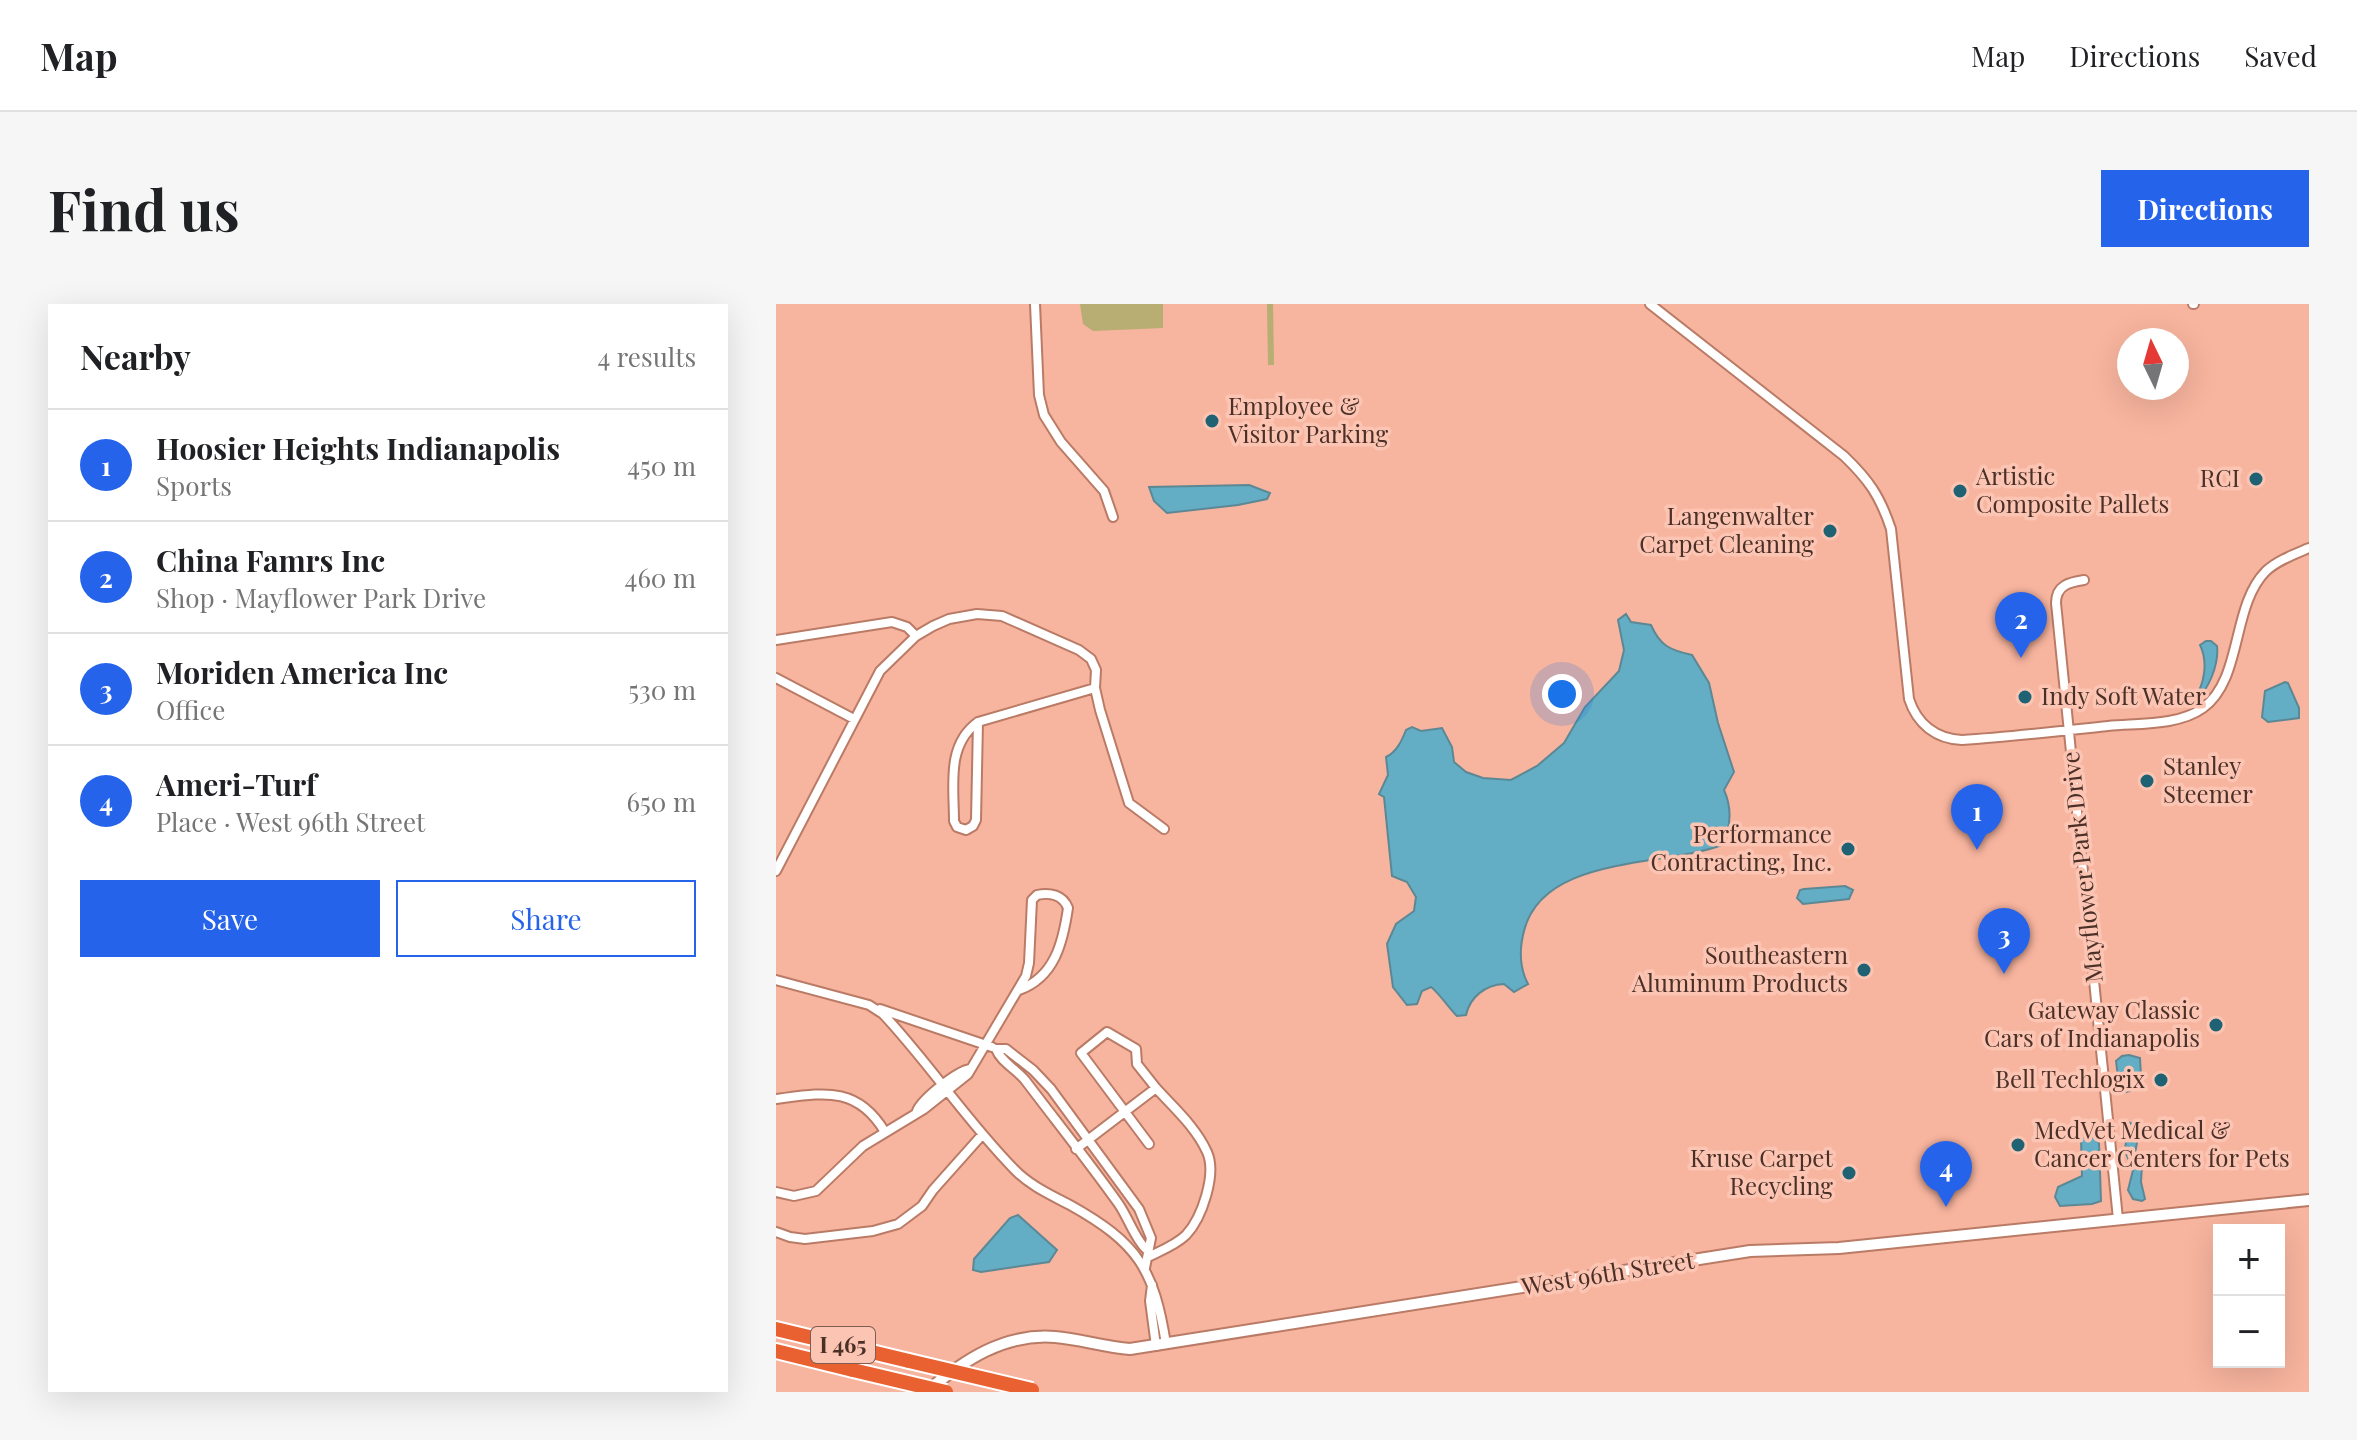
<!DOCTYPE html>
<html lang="en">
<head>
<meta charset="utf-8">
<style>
  body { margin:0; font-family:"Playfair Display",serif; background:#f6f6f6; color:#202124 }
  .controls { position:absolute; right:24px; bottom:24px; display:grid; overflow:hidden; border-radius:0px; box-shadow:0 8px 32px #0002 }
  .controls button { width:72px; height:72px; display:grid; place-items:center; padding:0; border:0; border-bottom:2px solid #e0e0e0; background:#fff; color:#202124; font:40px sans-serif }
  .compass { position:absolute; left:1341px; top:24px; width:72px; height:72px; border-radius:50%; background:#fff; box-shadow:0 8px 32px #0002; rotate:355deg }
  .you { position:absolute; left:786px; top:390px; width:28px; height:28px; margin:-20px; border:6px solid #fff; border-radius:50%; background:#1a73e8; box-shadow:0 0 0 12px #1a73e833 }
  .badge { display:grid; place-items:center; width:52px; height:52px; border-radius:50%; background:#2563eb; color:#fff; font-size:26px; font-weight:700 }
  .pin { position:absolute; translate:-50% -66px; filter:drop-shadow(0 2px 4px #0008) }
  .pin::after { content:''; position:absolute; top:42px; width:28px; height:24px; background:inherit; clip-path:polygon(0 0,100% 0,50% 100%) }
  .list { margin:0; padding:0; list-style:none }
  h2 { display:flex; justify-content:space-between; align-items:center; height:104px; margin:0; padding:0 32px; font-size:34px }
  h2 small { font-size:26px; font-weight:400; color:#757577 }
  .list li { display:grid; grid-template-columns:52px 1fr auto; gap:24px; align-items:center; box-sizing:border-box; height:112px; padding:0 32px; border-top:2px solid #e0e0e0 }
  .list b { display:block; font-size:30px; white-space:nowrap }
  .list p { margin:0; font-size:26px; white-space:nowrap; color:#757577 }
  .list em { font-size:26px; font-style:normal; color:#757577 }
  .actions { display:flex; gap:16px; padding:24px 32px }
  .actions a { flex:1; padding:18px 0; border:2px solid #2563eb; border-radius:0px; text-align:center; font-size:28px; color:#2563eb }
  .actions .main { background:#2563eb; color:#fff }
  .map { position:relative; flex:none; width:1533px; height:1088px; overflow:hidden; border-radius:0px }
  header { display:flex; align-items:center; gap:48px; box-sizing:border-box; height:112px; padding:0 40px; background:#fff; border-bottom:2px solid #e0e0e0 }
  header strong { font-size:38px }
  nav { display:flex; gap:44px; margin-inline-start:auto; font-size:28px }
  .intro { display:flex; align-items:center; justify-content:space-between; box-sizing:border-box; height:192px; padding:0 48px }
  h1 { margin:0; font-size:56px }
  .button { padding:20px 36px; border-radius:0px; background:#2563eb; color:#fff; font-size:28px; font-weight:700 }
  main { display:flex; gap:48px; padding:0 48px }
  aside { flex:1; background:#fff; border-radius:0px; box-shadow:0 8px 32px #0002 }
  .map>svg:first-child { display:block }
  .green { fill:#b8ad72 }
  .water { fill:#63aec4; stroke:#5c8895; stroke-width:2 }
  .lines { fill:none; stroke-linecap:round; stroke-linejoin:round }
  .minor-casing { stroke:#ba7b66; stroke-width:12 }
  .tertiary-casing { stroke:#ba7b66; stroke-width:14 }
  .motorway-casing { stroke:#fff; stroke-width:18 }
  .minor { stroke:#fff; stroke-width:8 }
  .tertiary { stroke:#fff; stroke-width:10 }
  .motorway { stroke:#e96130; stroke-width:14 }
  .motorway-bridge-casing { stroke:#fff; stroke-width:18; stroke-linecap:butt }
  .motorway-bridge { stroke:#e96130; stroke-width:14 }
  .poi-dot { fill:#1e6274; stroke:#fcc5b3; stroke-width:3 }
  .labels { text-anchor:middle; stroke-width:7; stroke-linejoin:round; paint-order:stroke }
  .shield { fill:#fcc5b3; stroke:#805d52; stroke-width:2 }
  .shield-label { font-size:22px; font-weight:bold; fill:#4b3028 }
  .poi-label { font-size:24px; fill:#4b3028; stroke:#fcc5b3; text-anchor:end }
  .street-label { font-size:24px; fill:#4b3028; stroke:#fcc5b3 }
</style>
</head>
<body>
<header>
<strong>Map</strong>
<nav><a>Map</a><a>Directions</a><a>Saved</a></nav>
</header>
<div class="intro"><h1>Find us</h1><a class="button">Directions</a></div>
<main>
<aside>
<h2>Nearby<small>4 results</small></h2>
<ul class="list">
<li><span class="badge">1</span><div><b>Hoosier Heights Indianapolis</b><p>Sports</p></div><em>450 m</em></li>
<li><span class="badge">2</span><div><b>China Famrs Inc</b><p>Shop · Mayflower Park Drive</p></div><em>460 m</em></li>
<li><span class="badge">3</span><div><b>Moriden America Inc</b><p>Office</p></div><em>530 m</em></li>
<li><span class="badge">4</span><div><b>Ameri-Turf</b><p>Place · West 96th Street</p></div><em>650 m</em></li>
</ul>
<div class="actions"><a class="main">Save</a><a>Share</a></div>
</aside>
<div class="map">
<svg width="1533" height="1088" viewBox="0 0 1533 1088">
  <rect width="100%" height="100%" fill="#f7b49e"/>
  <path class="green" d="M304,0h83v24l-70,3 -10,-7z
    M491,0h6l1,61h-6z"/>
  <path class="water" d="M473,181l21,8 -3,6 -29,6 -71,8 -13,-12 -5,-14z
    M850,310l5,8 20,3c9,21 19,25 41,30l17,28 9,40 16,49 -10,18c8,18 7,37 -2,55 -58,22 -179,10 -198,86 -5,19 -5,36 4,53l-14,8 -10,-8c-19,1 -34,13 -38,31l-9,1c-7,-7 -20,-25 -26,-29l-9,4 -5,13 -10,1 -14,-18 -6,-43 9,-20 18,-13 2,-14 -9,-15 -15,-6 -8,-79 -5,-3 9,-19 -2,-18c11,-5 16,-17 20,-27l6,-3 9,4 21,-3 10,19 2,15 12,10 17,6 28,2 26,-14 27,-23 21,-36 34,-36 5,-21 -6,-30z
    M1430,337h5l6,5c2,17 -8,45 -22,54l-1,-2c11,-13 14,-37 6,-53z
    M1509,378l3,1 11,25v10l-31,4 -6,-5 3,-26z
    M1069,582l8,4 -4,9 -46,5 -6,-6 3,-8 4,-1z
    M1353,751l11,3 1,18 -5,13 -10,3 -7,-7 -3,-24 6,-5z
    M1352,818l12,5 -5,26 7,12 -1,17 4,17 -3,2 -9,-2 -5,-9 5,-20 -8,-19z
    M1310,832l7,1 6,6 2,58 -9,3 -32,2 -5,-9 3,-10 24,-11 -1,-37z
    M242,911l39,35 -8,12 -68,10 -8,-2 1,-11 36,-41z"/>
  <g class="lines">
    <defs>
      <path id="minor" d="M259,0l4,91 5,20 17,27 43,49 9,26
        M874,0l194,152c25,24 36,40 47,73l18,170c8,25 27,40 53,41 48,-3 97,-9 146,-14 30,-3 70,0 95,-18 40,-29 28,-102 63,-137 12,-11 29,-17 43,-23
        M1417,0h1
        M1308,276c-14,2 -28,5 -28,23l62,616
        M0,336l116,-18 15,5 9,9
        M0,374l78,41
        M202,418l-2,98 -3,6 -7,4 -9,-3 -3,-6c0,-35 -8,-76 24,-99l117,-34
        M0,567l104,-200 36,-35 17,-10 16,-7 28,-5 25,2 77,34 12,9 5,11 -1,18 5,22 29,93 35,26
        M0,676l93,25 14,9c46,49 83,106 131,155 15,16 37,26 56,36 68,38 84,64 96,139
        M104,705l112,38
        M0,795c47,-6 81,-14 109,33
        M141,807c5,-12 40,-40 53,-42
        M373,840l-68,-91 26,-21 29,17 1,15 19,24
        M300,845l80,-61c17,19 40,39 51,64 10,22 -5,66 -21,83 -10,10 -26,16 -38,22
        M0,888l18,4 22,-5 47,-45 61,-37 44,-35 58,-98 3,-13 3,-63 5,-5c13,-3 26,0 31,13 -5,34 -13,69 -49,82
        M0,928l14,5 15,2 68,-8 25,-7 24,-18 11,-16 49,-55
        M369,964l6,-30 -12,-29 -88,-120 -18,-19 -27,-21h-10c5,13 20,20 29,31 31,41 63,81 93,123 10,14 17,36 28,46
        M376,981l-2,16 6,45"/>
      <path id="tertiary" d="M150,1088c38,-32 78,-59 129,-55 25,2 49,10 75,12l620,-98 89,-3 470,-48"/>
      <path id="motorway" d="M0,1025l133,32
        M0,1047l77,19"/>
    </defs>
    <use href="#minor" class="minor-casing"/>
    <use href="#tertiary" class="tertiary-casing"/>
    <use href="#motorway" class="motorway-casing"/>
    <use href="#minor" class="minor"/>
    <use href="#tertiary" class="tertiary"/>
    <use href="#motorway" class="motorway"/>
    <defs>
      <path id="motorway-bridge" d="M133,1057l123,29
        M77,1066l93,22"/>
    </defs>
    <use href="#motorway-bridge" class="motorway-bridge-casing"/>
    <use href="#motorway-bridge" class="motorway-bridge"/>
  </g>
  <g class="poi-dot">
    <circle cx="436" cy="117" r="8"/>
    <circle cx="1480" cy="175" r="8"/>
    <circle cx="1184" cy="187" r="8"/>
    <circle cx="1054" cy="227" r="8"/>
    <circle cx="1249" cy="393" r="8"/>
    <circle cx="1371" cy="477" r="8"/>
    <circle cx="1072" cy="545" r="8"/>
    <circle cx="1088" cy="666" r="8"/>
    <circle cx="1440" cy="721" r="8"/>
    <circle cx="1385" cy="776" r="8"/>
    <circle cx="1242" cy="841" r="8"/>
    <circle cx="1073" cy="869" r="8"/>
  </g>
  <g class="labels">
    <rect class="shield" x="35" y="1023" width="64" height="36" rx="6"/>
    <g class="shield-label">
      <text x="67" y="1049">I 465</text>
    </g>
    <g class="poi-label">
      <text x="452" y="111" text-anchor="start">Employee &amp;<tspan x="452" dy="28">Visitor Parking</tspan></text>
      <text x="1200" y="181" text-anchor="start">Artistic<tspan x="1200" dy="28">Composite Pallets</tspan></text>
      <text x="1464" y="183">RCI</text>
      <text x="1038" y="221">Langenwalter<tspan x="1038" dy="28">Carpet Cleaning</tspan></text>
      <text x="1265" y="401" text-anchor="start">Indy Soft Water</text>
      <text x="1387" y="471" text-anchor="start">Stanley<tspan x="1387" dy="28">Steemer</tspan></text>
      <text x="1056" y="539">Performance<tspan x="1056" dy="28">Contracting, Inc.</tspan></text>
      <text x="1072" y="660">Southeastern<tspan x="1072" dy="28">Aluminum Products</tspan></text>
      <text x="1424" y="715">Gateway Classic<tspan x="1424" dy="28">Cars of Indianapolis</tspan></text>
      <text x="1369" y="784">Bell Techlogix</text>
      <text x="1258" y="835" text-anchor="start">MedVet Medical &amp;<tspan x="1258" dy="28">Cancer Centers for Pets</tspan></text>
      <text x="1057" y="863">Kruse Carpet<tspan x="1057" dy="28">Recycling</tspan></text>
    </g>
    <g class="street-label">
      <text transform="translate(1307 563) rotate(-96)" y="8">Mayflower Park Drive</text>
      <text transform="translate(832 970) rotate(-9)" y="8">West 96th Street</text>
    </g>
  </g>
</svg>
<div class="controls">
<button>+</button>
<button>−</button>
</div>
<svg class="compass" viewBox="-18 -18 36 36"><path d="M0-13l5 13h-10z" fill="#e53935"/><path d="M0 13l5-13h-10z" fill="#757577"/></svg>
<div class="you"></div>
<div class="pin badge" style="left:1201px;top:546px">1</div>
<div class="pin badge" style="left:1245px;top:354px">2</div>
<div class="pin badge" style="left:1228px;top:670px">3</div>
<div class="pin badge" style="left:1170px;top:903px">4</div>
</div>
</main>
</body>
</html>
